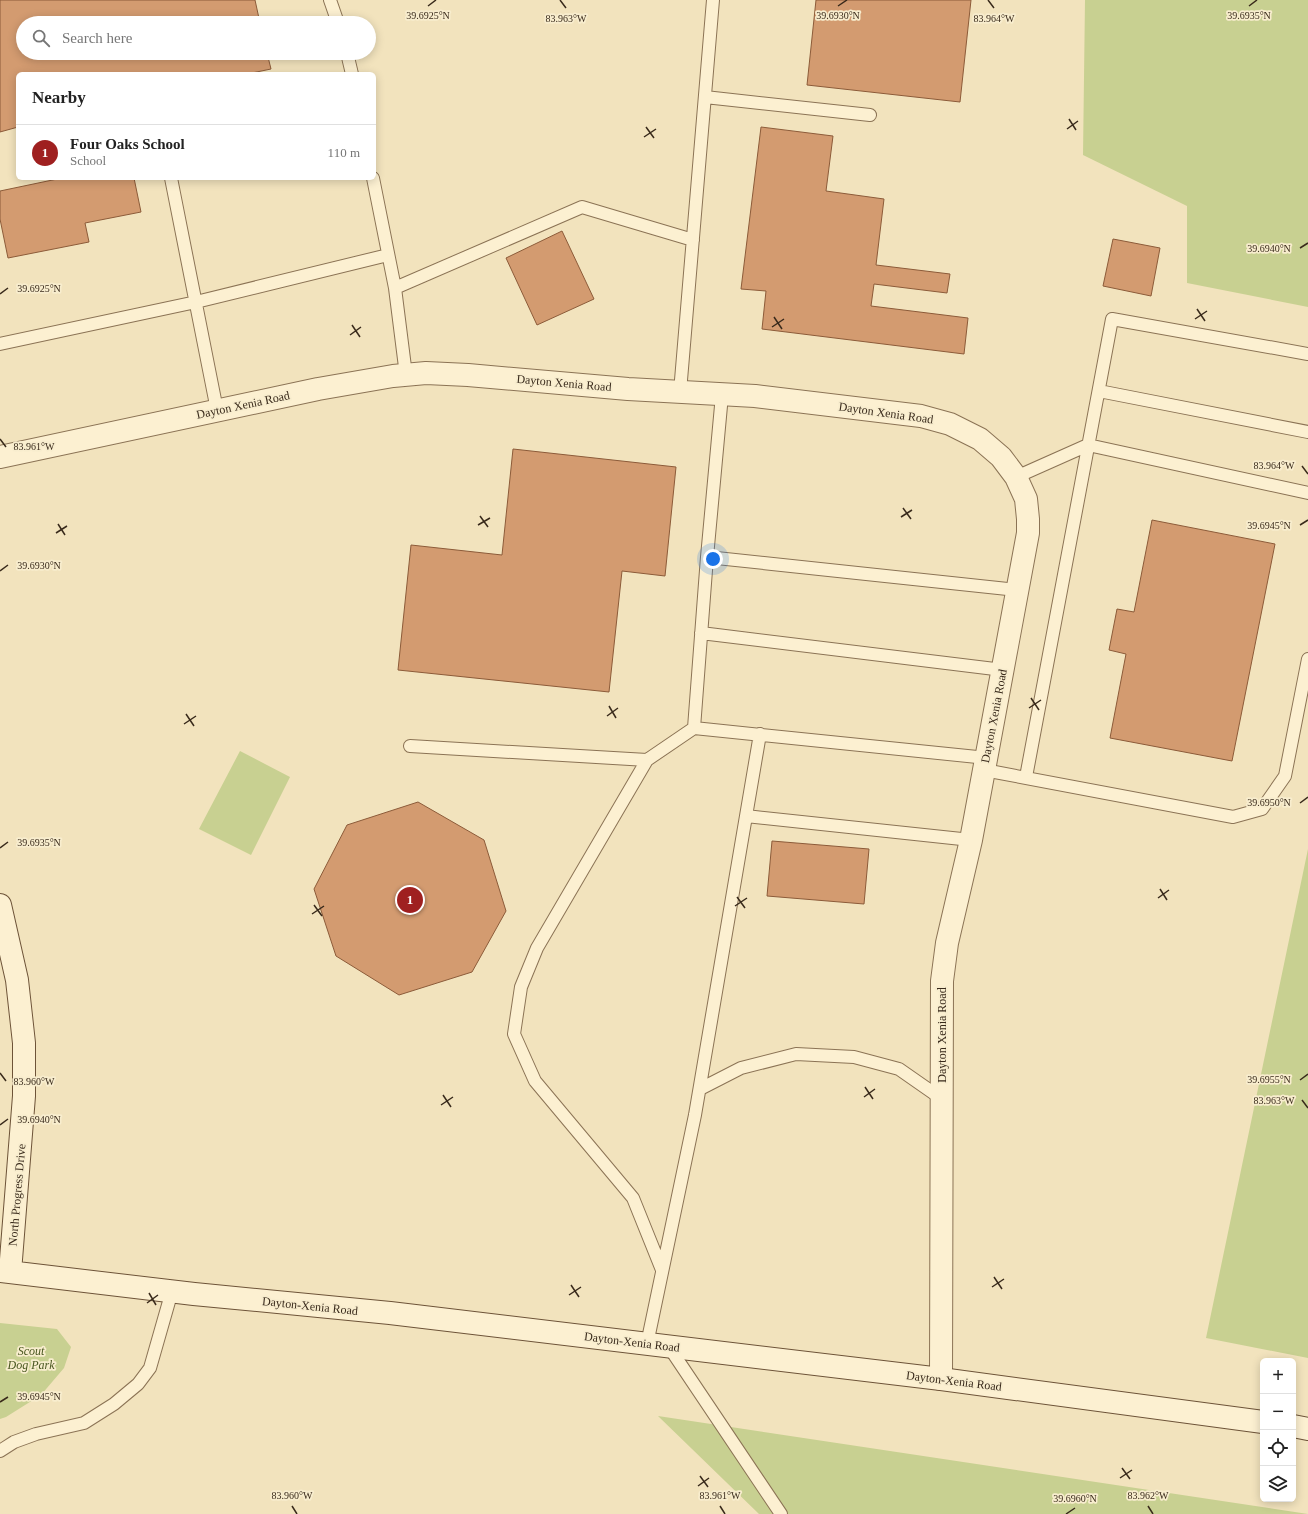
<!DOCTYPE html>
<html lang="en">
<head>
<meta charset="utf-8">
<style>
  body { margin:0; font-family:"Times New Roman",serif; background:#f6f6f6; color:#222 }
  .controls { position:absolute; right:12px; bottom:12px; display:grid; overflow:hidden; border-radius:6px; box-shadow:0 2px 10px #0003 }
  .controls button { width:36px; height:36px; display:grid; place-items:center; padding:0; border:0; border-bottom:1px solid #e0e0e0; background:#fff; color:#222; font:20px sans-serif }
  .you { position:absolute; left:713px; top:559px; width:14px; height:14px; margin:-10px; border:3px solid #fff; border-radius:50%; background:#1a73e8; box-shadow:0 0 0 6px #1a73e833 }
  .badge { display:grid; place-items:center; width:26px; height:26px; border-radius:50%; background:#9f2020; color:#fff; font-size:13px; font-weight:700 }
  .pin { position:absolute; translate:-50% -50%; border:2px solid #fff; box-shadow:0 1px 4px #0006 }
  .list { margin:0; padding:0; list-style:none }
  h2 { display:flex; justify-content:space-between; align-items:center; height:52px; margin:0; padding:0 16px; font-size:17px }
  h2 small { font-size:13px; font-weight:400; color:#767676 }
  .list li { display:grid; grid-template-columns:26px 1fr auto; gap:12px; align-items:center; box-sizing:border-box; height:56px; padding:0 16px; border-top:1px solid #e0e0e0 }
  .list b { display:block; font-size:15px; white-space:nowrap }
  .list p { margin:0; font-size:13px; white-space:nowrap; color:#767676 }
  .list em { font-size:13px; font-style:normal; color:#767676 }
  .icon { flex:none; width:22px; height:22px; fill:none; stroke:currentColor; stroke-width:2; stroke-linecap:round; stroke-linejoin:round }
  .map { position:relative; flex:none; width:1308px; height:1514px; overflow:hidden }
  .search { position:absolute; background:#fff; box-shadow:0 2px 10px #0003; left:16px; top:16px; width:360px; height:44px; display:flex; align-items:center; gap:10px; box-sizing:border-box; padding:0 14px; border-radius:22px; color:#767676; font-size:15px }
  .panel { position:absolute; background:#fff; box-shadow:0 2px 10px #0003; left:16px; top:72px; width:360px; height:108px; border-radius:6px }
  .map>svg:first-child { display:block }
  .green { fill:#c8d091 }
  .building { fill:#d39b70; stroke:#8c5b39 }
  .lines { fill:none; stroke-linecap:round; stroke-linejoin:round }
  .lane-casing { stroke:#8b7355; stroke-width:14 }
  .street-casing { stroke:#8b7355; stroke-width:24 }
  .secondary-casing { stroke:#6d5338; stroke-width:24 }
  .lane { stroke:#fcf0d1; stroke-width:12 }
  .street { stroke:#fcf0d1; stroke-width:22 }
  .secondary { stroke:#fcf0d1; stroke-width:22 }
  .ticks { fill:none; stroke:#392a1b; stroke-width:1.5 }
  .labels { text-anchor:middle; stroke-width:3.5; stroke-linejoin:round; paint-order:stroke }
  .street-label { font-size:12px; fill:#392a1b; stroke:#f8edce }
  .park-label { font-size:12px; font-style:italic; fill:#495720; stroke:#f8edce }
  .ticks-label { font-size:10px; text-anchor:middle; fill:#392a1b; stroke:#f8edce; stroke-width:3.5; stroke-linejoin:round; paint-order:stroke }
</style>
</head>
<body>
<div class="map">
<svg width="1308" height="1514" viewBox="0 0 1308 1514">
  <rect width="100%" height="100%" fill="#f2e3bd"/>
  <path class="green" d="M1085,0h223v307l-121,-24v-77l-104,-51z
    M240,751l50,26 -39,78 -52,-26z
    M1308,849v509l-102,-20z
    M0,1323l57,6 14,18 -7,21 -23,27 -35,22 -6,2z
    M658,1416l650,98h-549z"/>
  <path class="building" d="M0,0h255l5,23h-237v30h244l4,16 -24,5h-229v53l-18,5z
    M816,0h155l-11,102 -153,-17z
    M761,127l72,9 -7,55 58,8 -8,66 74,9 -3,19 -73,-9 -3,22 97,12 -4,36 -202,-25 4,-38 -25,-2z
    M62,178h72l7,34 -56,11 4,19 -81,16 -8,-39v-28z
    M562,231l32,68 -57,26 -31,-67z
    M1113,239l47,9 -9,48 -48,-10z
    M513,449l163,18 -11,109 -43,-5 -13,121 -211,-22 13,-125 91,10z
    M1152,520l123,24 -43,217 -122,-23 16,-84 -17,-4 8,-41 17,3z
    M418,802l66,38 22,71 -34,61 -73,23 -63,-39 -22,-67 33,-64z
    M772,841l97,8 -5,55 -97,-8z"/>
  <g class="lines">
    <defs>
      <path id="lane" d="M330,0l8,23
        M347,53l5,21
        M705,97l165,18
        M171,178l46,232
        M373,178l22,110
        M0,344l196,-42 192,-47
        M406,375l-11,-87 187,-81 111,33
        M1099,391l209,41
        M680,392l33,-392
        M722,395l-15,162 -13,171 293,30
        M1016,477l72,-32 220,48
        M707,557l310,33
        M701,633l302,37
        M410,746l237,14
        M984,770l249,47 29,-8 23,-33 23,-117
        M1026,777l86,-458 196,35
        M746,816l225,24
        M700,1089l41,-21 55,-14 58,3 45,12 43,30
        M662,1270l-29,-72 -98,-117 -21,-47 7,-47 16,-39 110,-188 47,-32
        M647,1344l48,-229 65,-381
        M669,1347l112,167
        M0,1451l14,-9 22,-8 48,-11 30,-19 24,-20 12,-16 22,-77"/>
      <path id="street" d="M0,457l318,-68 75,-13 33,-3 42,2 160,14 127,7 166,20 29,8 30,15 21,18 15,20 10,22 2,20v14l-57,307 -24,103 -5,38 -1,398"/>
      <path id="secondary" d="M0,905l17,75 7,63v53l-14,176
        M0,1271l194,23 196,19 551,66 322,43
        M1293,1426l15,3"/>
    </defs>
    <use href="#lane" class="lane-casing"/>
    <use href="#street" class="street-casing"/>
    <use href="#secondary" class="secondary-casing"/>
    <use href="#lane" class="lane"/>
    <use href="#street" class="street"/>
    <use href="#secondary" class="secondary"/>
  </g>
  <path class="ticks" d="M560,0l6,8M988,0l6,8M428,6l8,-6M838,6l9,-6M1249,6l8,-6M1069,119l7,11M646,127l8,11M1067,129l11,-8M644,137l12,-8M1300,248l8,-5M0,294l8,-6M1197,309l8,12M774,317l8,12M1195,319l12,-8M352,325l8,12M772,327l12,-8M350,335l11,-8M0,439l6,8M1302,466l6,8M903,508l8,11M480,516l8,11M901,517l11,-7M58,524l7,11M478,525l12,-7M1300,525l8,-5M56,533l11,-7M0,571l8,-6M1031,698l8,12M609,706l7,12M1029,708l12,-8M186,714l8,12M607,716l11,-8M184,724l12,-8M1300,803l8,-6M0,848l8,-6M1160,889l7,11M737,897l8,11M1158,898l11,-8M314,905l8,11M735,906l12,-8M312,914l12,-8M0,1073l6,8M1300,1080l8,-6M865,1087l8,12M443,1095l8,12M864,1097l11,-8M1302,1100l6,8M441,1105l12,-8M0,1125l8,-6M994,1277l8,12M571,1285l8,12M992,1287l12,-8M149,1293l7,12M569,1295l12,-8M147,1303l11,-8M0,1402l8,-5M1122,1468l8,11M700,1476l8,11M1120,1478l12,-8M698,1486l11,-8M292,1506l5,8M720,1506l5,8M1148,1506l5,8M1066,1514l9,-6"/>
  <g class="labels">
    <g class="street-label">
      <text transform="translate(564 383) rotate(5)" y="4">Dayton Xenia Road</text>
      <text transform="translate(243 405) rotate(-12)" y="4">Dayton Xenia Road</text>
      <text transform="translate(886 413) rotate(8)" y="4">Dayton Xenia Road</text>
      <text transform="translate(994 716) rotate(-79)" y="4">Dayton Xenia Road</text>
      <text transform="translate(942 1035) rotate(-90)" y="4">Dayton Xenia Road</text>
      <text transform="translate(17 1195) rotate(-85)" y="4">North Progress Drive</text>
      <text transform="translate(310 1306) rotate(6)" y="4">Dayton-Xenia Road</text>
      <text transform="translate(632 1342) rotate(7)" y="4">Dayton-Xenia Road</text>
      <text transform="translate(954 1381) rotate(7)" y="4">Dayton-Xenia Road</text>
    </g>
    <g class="park-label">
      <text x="31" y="1355">Scout<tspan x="31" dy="14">Dog Park</tspan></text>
    </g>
  </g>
  <g class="ticks-label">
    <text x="428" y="19">39.6925°N</text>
    <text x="838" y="19">39.6930°N</text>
    <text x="1249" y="19">39.6935°N</text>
    <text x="566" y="22">83.963°W</text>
    <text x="994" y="22">83.964°W</text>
    <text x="1269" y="252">39.6940°N</text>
    <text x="39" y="292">39.6925°N</text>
    <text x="34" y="450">83.961°W</text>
    <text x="1274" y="469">83.964°W</text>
    <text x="1269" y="529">39.6945°N</text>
    <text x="39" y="569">39.6930°N</text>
    <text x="1269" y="806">39.6950°N</text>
    <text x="39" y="846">39.6935°N</text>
    <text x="1269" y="1083">39.6955°N</text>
    <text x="34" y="1085">83.960°W</text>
    <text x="1274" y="1104">83.963°W</text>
    <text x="39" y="1123">39.6940°N</text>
    <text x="39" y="1400">39.6945°N</text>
    <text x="292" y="1499">83.960°W</text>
    <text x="720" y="1499">83.961°W</text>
    <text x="1148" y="1499">83.962°W</text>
    <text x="1075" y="1502">39.6960°N</text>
  </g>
</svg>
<div class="controls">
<button>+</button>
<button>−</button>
<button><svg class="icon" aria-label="locate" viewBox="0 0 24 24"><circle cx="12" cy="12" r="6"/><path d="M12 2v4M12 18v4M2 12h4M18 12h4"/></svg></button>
<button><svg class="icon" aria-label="layers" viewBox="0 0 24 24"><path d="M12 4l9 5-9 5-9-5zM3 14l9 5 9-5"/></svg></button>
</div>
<div class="you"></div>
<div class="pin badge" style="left:410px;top:900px">1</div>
<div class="search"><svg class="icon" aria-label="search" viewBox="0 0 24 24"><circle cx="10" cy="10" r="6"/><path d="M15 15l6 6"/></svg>Search here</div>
<section class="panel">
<h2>Nearby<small></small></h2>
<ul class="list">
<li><span class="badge">1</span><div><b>Four Oaks School</b><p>School</p></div><em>110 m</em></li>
</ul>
</section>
</div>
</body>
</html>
